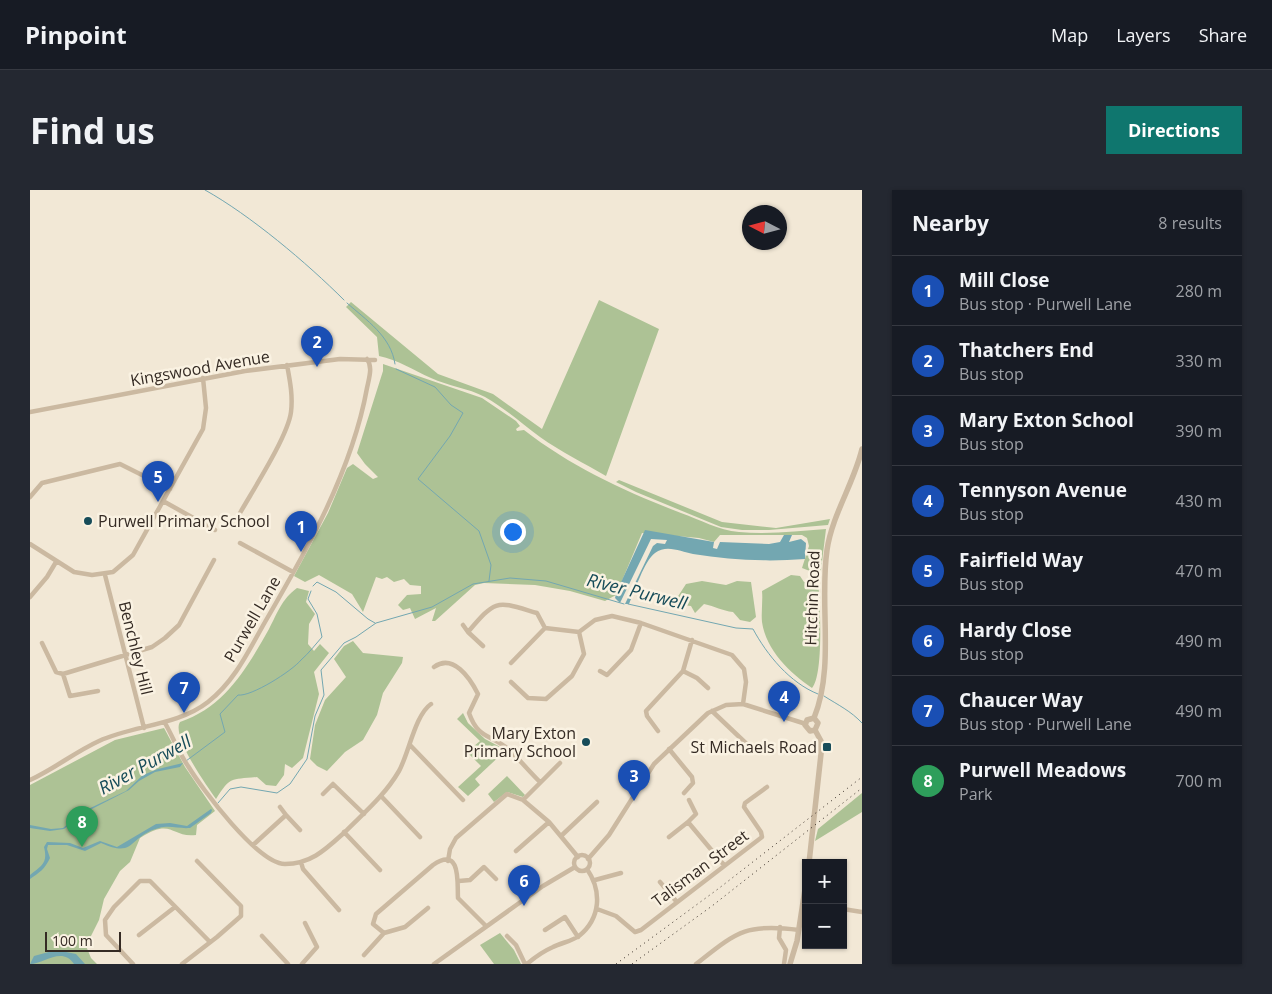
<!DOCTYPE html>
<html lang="en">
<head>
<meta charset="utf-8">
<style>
  body { margin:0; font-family:"Open Sans",sans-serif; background:#242831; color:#f1f3f6 }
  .controls { position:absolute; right:15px; bottom:15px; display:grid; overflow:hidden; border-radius:0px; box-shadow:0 1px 4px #0004 }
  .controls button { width:45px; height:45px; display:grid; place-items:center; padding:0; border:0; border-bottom:1px solid #363941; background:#171b24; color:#f1f3f6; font:25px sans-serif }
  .compass { position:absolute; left:712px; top:15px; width:45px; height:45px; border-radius:50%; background:#171b24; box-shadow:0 1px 4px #0004; rotate:276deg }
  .scale { position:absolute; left:15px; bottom:12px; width:76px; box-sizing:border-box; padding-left:5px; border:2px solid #352b24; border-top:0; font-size:14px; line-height:18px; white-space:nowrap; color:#352b24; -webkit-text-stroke:4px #faf2e2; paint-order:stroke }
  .you { position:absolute; left:482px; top:341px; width:18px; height:18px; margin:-12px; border:4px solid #fff; border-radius:50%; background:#1a73e8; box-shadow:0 0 0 8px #1a73e833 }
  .badge { display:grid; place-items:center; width:32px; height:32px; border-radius:50%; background:#0f766e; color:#fff; font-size:16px; font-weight:700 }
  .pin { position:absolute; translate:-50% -41px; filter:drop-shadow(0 1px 2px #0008) }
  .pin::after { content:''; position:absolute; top:26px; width:18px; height:15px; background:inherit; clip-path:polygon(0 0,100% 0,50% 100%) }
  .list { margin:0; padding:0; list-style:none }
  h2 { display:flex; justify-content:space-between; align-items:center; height:65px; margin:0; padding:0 20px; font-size:21px }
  h2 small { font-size:16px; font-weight:400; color:#9ea1a6 }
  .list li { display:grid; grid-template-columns:32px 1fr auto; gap:15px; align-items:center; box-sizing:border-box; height:70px; padding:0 20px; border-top:1px solid #363941 }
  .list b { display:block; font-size:19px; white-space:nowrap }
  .list p { margin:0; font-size:16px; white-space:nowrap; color:#9ea1a6 }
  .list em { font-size:16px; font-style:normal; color:#9ea1a6 }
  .map { position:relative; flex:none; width:832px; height:774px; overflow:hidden; border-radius:0px }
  header { display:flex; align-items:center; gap:30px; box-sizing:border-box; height:70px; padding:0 25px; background:#171b24; border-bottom:1px solid #363941 }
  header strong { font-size:24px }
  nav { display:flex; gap:28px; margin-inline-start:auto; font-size:18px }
  .intro { display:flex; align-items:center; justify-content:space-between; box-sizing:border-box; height:120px; padding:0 30px }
  h1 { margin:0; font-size:35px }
  .button { padding:12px 22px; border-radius:0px; background:#0f766e; color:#fff; font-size:18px; font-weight:700 }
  main { display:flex; gap:30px; padding:0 30px }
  aside { flex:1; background:#171b24; border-radius:0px; box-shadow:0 1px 4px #0004 }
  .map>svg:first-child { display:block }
  .green { fill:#adc295 }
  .water { fill:#73a7b1 }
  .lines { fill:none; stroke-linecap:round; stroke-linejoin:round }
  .stream { stroke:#73a7b1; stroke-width:1 }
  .minor { stroke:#cbb9a1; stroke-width:4.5 }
  .tertiary { stroke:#cbb9a1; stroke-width:5.5 }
  .rail { stroke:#352b24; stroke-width:1; stroke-dasharray:1 4; stroke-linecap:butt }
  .poi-dot { fill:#174c59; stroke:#faf2e2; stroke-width:2 }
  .labels { text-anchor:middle; stroke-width:5; stroke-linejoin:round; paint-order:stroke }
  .street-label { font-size:16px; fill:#352b24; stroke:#faf2e2 }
  .poi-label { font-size:16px; fill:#352b24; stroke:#faf2e2; text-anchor:end }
  .water-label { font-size:18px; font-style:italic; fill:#174c59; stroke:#faf2e2 }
</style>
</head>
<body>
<header>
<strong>Pinpoint</strong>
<nav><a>Map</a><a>Layers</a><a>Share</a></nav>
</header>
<div class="intro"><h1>Find us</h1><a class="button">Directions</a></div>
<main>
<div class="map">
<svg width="832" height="774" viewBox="0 0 832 774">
  <rect width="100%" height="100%" fill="#f2e8d6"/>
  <path class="green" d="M569,110l60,29 -53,147c-22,-13 -45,-24 -66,-39 -19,-14 -34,-28 -55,-40 -17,-9 -37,-11 -54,-19 -18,-8 -33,-18 -52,-22l-2,-19 -31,-30 5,-5 87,72 55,20 49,35z
    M353,174l99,34 34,23 4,5 -4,3 1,2 7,-1c46,36 102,62 157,83 20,7 37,17 58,19 28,3 59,-1 87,-3l-5,41 -6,3 -13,-5 7,-22 -2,-8 -5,-3h-82l-6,7 -15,-4 -57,-5 -26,62 -11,6 -35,-10 -35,-6 -51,-2 -9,2 -40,36h-3l4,-13 -21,11 -5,-11 -7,2 -5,-5 9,-10 14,-1v-8l-11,-1 -6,-6 -10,3 -7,-5 -5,2 -6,-2 -13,35 -11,-18 -33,-19 -14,7 -11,-6 34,-63 19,-45 6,-4 20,15 5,-2 -13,-13 -8,-11 26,-82z
    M589,290l103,42 54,6 54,-9 -2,6 -59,5h-27l-21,-3 -85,-35 -20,-10z
    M761,385l9,1 4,6 14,-1c2,20 6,94 -6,107 -22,-15 -46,-38 -50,-66 -1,-10 1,-21 0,-31z
    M672,391l24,4 11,-4 14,1 5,35 -6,5 -10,-2 -7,-8c-11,-1 -18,-6 -29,-8l-9,9 -4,-7 -18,-2 13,-20z
    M267,398l12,3 -3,11 9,12 -6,10 -1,20 6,7 6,-7 9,9 -15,19 5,22 -16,64 -11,10 -7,-4 -1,11 -8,11 -10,-1 -9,-8c-27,3 -26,-1 -41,22 -9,-13 -45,-63 -36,-77 45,-15 67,-54 89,-93 9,-17 12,-29 28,-41z
    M323,451l10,12 40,4 -1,6 -19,30 -6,22 -14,25 -18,12 -18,19 -10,-5 -7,-7 5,-34 10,-25 21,-23 -12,-18 10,-13z
    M433,523l5,10 17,16 21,11 -31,29 5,6 -12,11 -10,-9 23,-21 -14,-14 13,-11 -23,-22z
    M134,538l21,39 30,44 -18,14 -1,10c-26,3 -23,-18 -56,3l-10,24 -10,9 -16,28 -5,21 -13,26 5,12 6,6h-67v-179l85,-45z
    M477,586l18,19 -2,2 -16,-5 -13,10 -6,-8z
    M832,603v19l-47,29 3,-12z
    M470,743l14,17 7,14h-27l-14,-19z"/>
  <path class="water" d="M615,340l69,12 -1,6 4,1 3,-7 49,2 11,-2 4,-7h8l-3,7 12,-3 5,4 -1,16c-38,3 -75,1 -112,-5 -12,-2 -26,-10 -38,-1 -11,8 -20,38 -26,51h-4l28,-58 4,-3 8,1 2,-4 -16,-1 -31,64 -5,-5 2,-7z
    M153,573l-3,4 -25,5 -16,9 -10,9 -45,23 -20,16 -14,2 -20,-3v-3l21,4 12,-1 21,-17 42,-20 17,-16 15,-6z
    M181,619l1,1 -1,3 -21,15c-11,1 -20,-3 -31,0 -31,8 -23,31 -58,15l-16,8 -18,-6h-19l-1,4 3,9c-5,11 -11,15 -20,21v-4c12,-10 18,-12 14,-28l3,-5 23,1 13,5 17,-7 17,6 39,-23 14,-1 17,3z
    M26,760l20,4 9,10h-11c-12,-18 -30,0 -44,0l4,-8z"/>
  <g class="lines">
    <path class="stream" d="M175,0c45,25 102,73 139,110
      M317,113c19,17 44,33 48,61
      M366,179l39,18 16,18 12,8 -13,23 -32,43 61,52 12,34 -2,16
      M283,396l4,-4 19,10 32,27 7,4
      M598,414l108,24 17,1c14,26 37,54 65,65
      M794,506c14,9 27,15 38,27
      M156,571l39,-29 -5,-18 18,-19c13,2 54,-24 63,-35 8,-7 14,-15 21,-23l-5,-23 -9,-15 3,-8
      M188,613l12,-14 11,-2 36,6 13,-9 17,-25 8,-43 9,-21 -3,-25 23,-27 12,-6 20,-14 56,-16 41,-23 37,-6 36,3 78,23"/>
    <path class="minor" d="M0,222l215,-41 95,-12 35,1
      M0,307l12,-14 78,-19 50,25
      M133,311l52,29
      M210,323c13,-23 48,-77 51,-101 2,-16 -1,-31 -4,-47
      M210,353l53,29
      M0,354l44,28 18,3 21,-3 20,-17 70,-126 3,-21 -3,-30
      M75,385l39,153
      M0,407l17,-20 9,-15
      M433,435l5,7
      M12,453l14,29 7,2 89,-27 13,-9 14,-13 35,-65
      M453,456l-15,-14c29,-34 28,-31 69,-19l8,15 34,4 16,-12 17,-4 29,7 91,32 12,14 2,13 -3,22
      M481,473l34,-35
      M404,477c19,-14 36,11 44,27l-9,19c9,26 21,21 39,36 11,10 21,22 32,33
      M570,481l7,4 24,-25 10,-27
      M653,481l14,7 11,10
      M33,484l7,22 28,-5
      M481,492l17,16 18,1 26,-23 12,-22 -5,-22
      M682,521l40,38
      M135,533c8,14 14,30 23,43 14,23 70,98 97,98 27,0 42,-16 61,-33 19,-19 39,-36 53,-60 10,-18 16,-56 32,-67
      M628,541l-11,-15 -1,-5 37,-40 9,-31
      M380,555l53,55
      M639,559l23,28 1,6 -9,10
      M0,590c24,-11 45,-28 69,-39 35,-16 78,-15 109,-39 27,-21 41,-52 57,-80 42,-72 87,-151 102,-234 2,-10 6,-21 0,-29
      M293,604l10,-10 31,30
      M351,606l39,41
      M493,610l37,-37
      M659,610l7,14 -8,8 36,43
      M250,617l6,8
      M314,642l36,38
      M531,646l36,-34
      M639,647l19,-15
      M223,655l33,-30 14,15
      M486,661l33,-29
      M544 673a8 8 0 1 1 16 0a8 8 0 1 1-16 0Z
      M558,669l21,-24 45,-71 54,-51 18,-8 17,-1 63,20
      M418,671l2,-12 6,-11 51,-44 16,6 26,22 29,35
      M271,672l2,7 36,41
      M565,690l26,-7
      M429,691l11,-1 14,-13 12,12
      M630,692l16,19
      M567,719l19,7 19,16 6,-2 121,-93 -1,-5 -17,-25 1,-4 22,-16
      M813,719l19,3
      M750,737l-1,11 7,12 -2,14
      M515,740l20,-13 13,20
      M354,743l-11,-9 3,-10 57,-49c29,-20 24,20 25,33l28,28
      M109,745l36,-28
      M232,746l26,28
      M477,746l9,9 9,19
      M334,765l20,-22 21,-6 23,-19
      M103,774l-27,-29 -1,-15 9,-13 26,-26h10l60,61
      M152,774l35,-27 24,-21v-10l-44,-45
      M272,774l15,-17 -12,-24
      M404,774l109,-78 32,-19
      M497,774c8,-7 17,-13 26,-17 8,-4 19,-6 26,-11 22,-18 23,-45 8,-67
      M666,774c41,-32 49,-41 103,-34"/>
    <path class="tertiary" d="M784,528c21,-52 5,-114 13,-168 5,-35 27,-67 35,-101
      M784,528l-7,2 -2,5 5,6 5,-1
      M784,528l4,5 -3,7
      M779,673l12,-109v-13l-6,-11
      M760,774l7,-23 9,-58"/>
    <path class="rail" d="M586,774l102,-75 144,-112
      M602,774l80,-58 150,-118"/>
  </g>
  <g class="poi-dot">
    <circle cx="58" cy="331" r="5"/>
    <circle cx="556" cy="552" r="5"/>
    <rect x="792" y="552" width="10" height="10" rx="2.5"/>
  </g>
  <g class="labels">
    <g class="street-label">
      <text transform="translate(170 178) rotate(-10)" y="6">Kingswood Avenue</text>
      <text transform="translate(782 408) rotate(-88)" y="6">Hitchin Road</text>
      <text transform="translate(222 429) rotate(-60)" y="6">Purwell Lane</text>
      <text transform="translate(106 458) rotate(76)" y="6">Benchley Hill</text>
      <text transform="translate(670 678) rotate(-37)" y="6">Talisman Street</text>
    </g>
    <g class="poi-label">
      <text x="68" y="337" text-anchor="start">Purwell Primary School</text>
      <text x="546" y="549">Mary Exton<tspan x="546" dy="18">Primary School</tspan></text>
      <text x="787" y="563">St Michaels Road</text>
    </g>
    <g class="water-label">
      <text transform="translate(607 402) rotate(14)" y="6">River Purwell</text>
      <text transform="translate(115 575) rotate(-29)" y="6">River Purwell</text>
    </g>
  </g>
</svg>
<div class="controls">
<button>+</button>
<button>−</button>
</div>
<svg class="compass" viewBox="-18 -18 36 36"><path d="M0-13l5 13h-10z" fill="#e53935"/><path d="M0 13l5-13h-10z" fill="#9ea1a6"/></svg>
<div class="scale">100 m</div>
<div class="you"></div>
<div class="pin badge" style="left:271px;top:362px;background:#1a4fb4">1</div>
<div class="pin badge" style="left:287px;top:177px;background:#1a4fb4">2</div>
<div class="pin badge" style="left:604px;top:611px;background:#1a4fb4">3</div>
<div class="pin badge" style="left:754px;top:532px;background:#1a4fb4">4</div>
<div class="pin badge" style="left:128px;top:312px;background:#1a4fb4">5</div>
<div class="pin badge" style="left:494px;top:716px;background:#1a4fb4">6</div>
<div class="pin badge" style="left:154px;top:523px;background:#1a4fb4">7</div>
<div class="pin badge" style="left:52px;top:657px;background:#2e9e5b">8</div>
</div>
<aside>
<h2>Nearby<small>8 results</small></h2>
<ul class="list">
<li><span class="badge" style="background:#1a4fb4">1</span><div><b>Mill Close</b><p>Bus stop · Purwell Lane</p></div><em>280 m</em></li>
<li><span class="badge" style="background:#1a4fb4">2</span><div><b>Thatchers End</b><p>Bus stop</p></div><em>330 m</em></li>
<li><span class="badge" style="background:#1a4fb4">3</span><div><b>Mary Exton School</b><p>Bus stop</p></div><em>390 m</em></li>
<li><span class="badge" style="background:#1a4fb4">4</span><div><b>Tennyson Avenue</b><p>Bus stop</p></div><em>430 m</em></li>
<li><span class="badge" style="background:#1a4fb4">5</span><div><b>Fairfield Way</b><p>Bus stop</p></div><em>470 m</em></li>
<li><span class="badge" style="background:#1a4fb4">6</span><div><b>Hardy Close</b><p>Bus stop</p></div><em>490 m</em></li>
<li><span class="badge" style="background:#1a4fb4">7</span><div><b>Chaucer Way</b><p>Bus stop · Purwell Lane</p></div><em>490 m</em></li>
<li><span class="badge" style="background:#2e9e5b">8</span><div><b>Purwell Meadows</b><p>Park</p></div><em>700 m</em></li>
</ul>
</aside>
</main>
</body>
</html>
